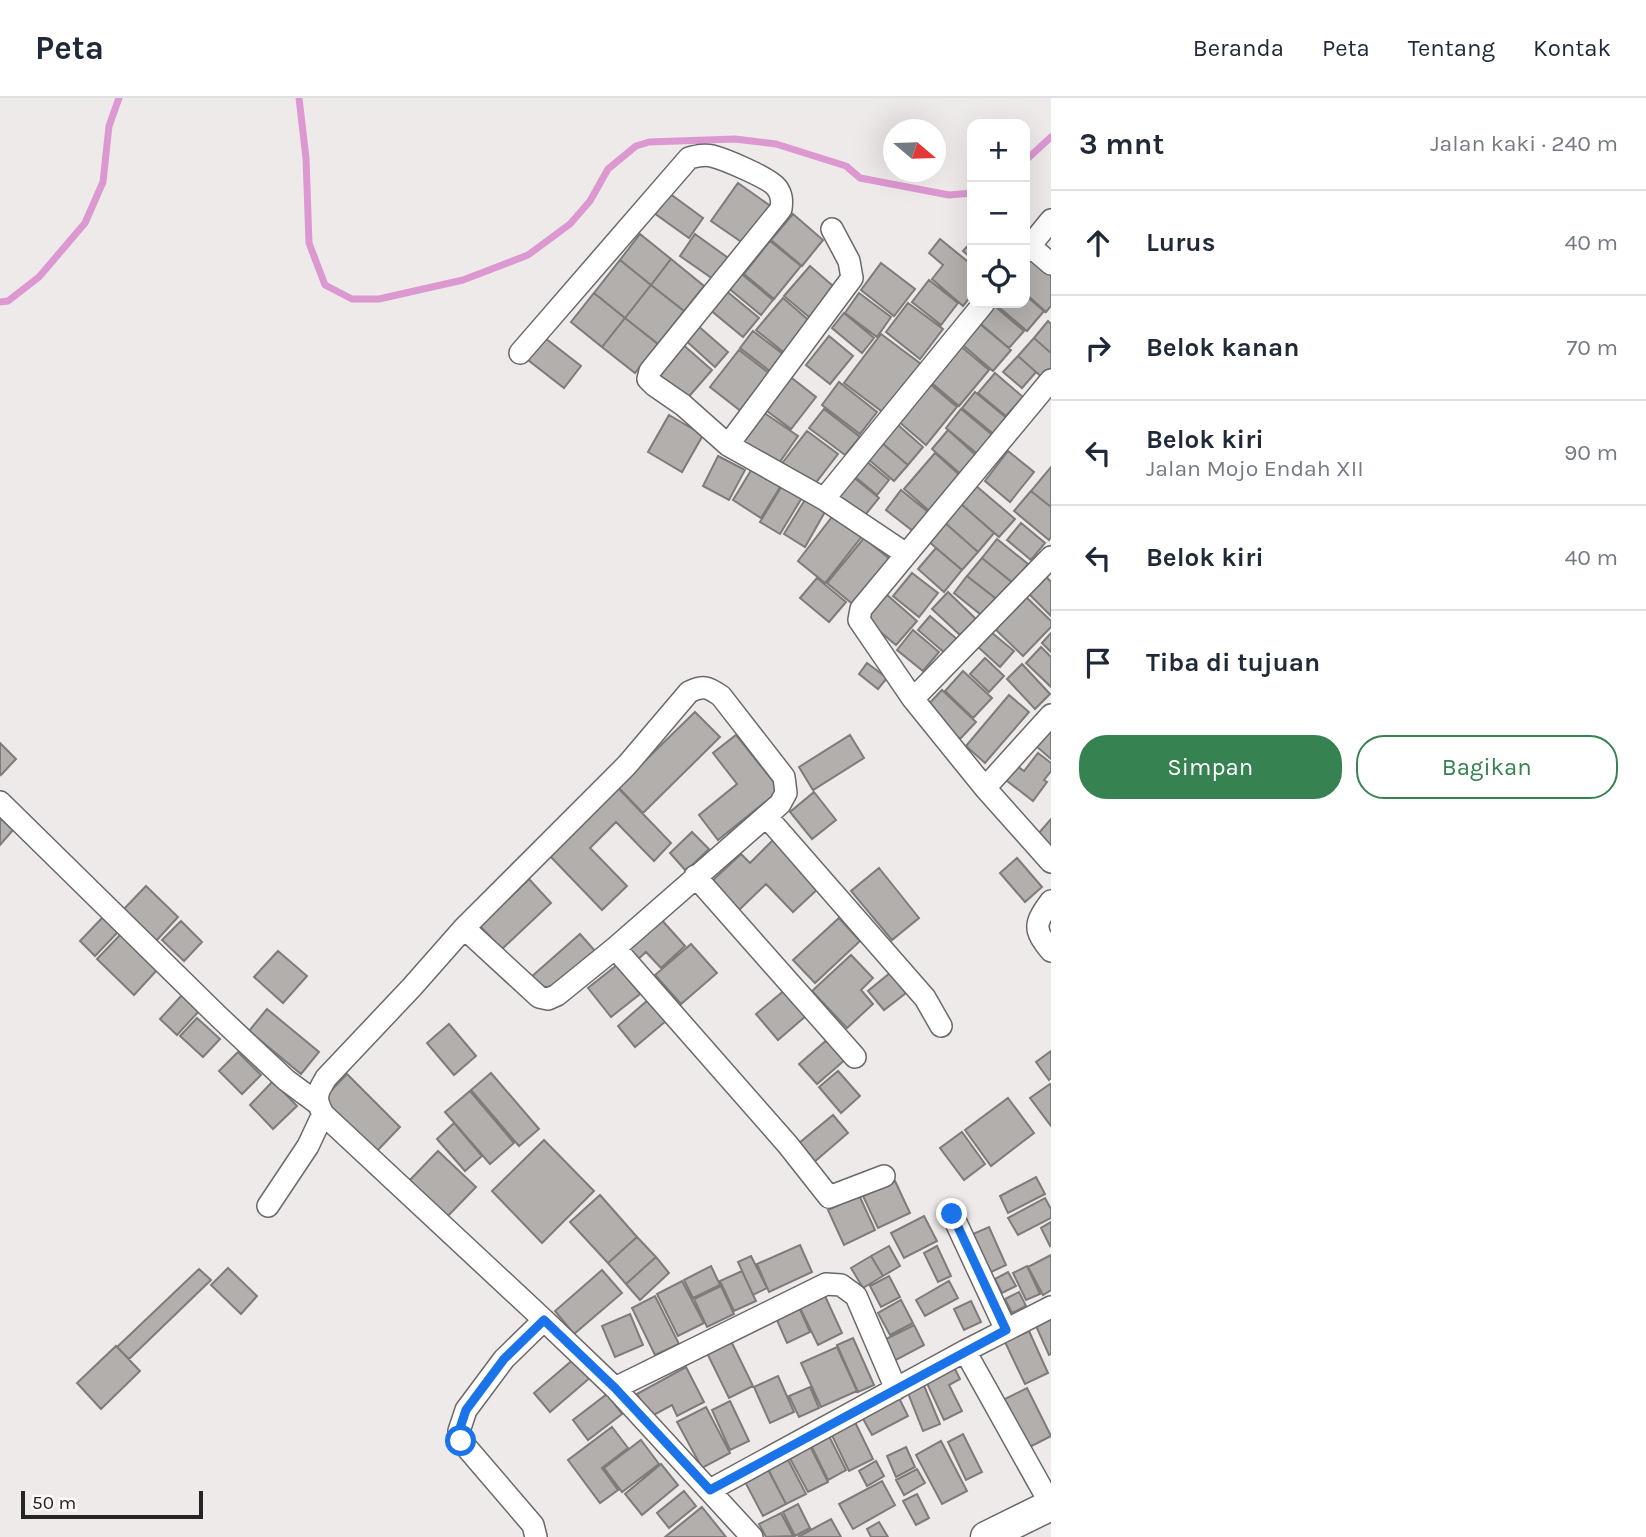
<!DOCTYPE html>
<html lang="id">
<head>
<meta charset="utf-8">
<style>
  body { margin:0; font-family:Karla,sans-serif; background:#f6f6f7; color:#1f2937 }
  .controls { position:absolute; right:21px; top:21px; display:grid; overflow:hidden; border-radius:14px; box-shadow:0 7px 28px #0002 }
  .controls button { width:63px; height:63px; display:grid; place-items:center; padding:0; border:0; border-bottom:2px solid #e0e1e3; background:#fff; color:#1f2937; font:35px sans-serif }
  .compass { position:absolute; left:883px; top:21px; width:63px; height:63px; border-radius:50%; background:#fff; box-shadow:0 7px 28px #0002; rotate:109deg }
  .scale { position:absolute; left:21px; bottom:18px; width:182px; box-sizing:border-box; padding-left:7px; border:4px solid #252323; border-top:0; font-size:19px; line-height:24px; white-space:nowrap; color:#252323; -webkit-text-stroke:5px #fcf8f7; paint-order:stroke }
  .stop { position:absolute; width:21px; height:21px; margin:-16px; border:5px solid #1a73e8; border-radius:50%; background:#fff }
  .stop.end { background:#1a73e8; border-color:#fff; box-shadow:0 2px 7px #0008 }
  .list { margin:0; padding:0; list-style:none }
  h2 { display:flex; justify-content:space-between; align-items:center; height:91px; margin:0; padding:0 28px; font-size:30px }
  h2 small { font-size:23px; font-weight:400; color:#747a83 }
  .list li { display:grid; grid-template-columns:46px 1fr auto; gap:21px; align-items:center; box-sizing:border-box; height:105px; padding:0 28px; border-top:2px solid #e0e1e3 }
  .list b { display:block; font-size:26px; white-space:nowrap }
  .list p { margin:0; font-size:23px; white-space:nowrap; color:#747a83 }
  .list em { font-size:23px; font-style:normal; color:#747a83 }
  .actions { display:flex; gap:14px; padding:21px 28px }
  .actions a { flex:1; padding:16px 0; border:2px solid #368251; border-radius:28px; text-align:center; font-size:24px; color:#368251 }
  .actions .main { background:#368251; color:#fff }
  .icon { flex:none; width:38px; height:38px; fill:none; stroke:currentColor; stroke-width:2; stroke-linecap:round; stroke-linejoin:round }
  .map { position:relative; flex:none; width:1051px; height:1439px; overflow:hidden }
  header { display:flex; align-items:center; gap:42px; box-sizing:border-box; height:98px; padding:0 35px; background:#fff; border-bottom:2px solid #e0e1e3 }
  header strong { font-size:33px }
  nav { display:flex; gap:38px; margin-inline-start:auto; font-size:24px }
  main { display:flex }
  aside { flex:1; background:#fff }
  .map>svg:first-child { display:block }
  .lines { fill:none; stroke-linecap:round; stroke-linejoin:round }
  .stream { stroke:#dc98d1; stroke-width:7 }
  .building { fill:#b2afad; stroke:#7f7b7a; stroke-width:2 }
  .street-casing { stroke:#6c6868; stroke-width:24 }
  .secondary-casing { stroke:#6c6868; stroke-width:33 }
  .street { stroke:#fff; stroke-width:21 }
  .secondary { stroke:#fff; stroke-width:30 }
  .route { stroke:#1a73e8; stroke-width:9 }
</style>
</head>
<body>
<header>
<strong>Peta</strong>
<nav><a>Beranda</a><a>Peta</a><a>Tentang</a><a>Kontak</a></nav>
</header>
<main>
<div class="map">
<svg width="1051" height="1439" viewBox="0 0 1051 1439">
  <rect width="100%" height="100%" fill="#efeaea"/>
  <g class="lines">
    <path class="stream" d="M299,0l7,60 3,85 16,42 27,14h27l84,-19 65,-25 42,-31 20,-23 18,-32 28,-23 13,-4 86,-3 41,5 70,22 14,12 89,17 23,-2
      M1025,63l26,-24
      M0,204l8,-1 31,-24 46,-54 18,-41 6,-56 10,-28"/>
  </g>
  <path class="building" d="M738,85l34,24 -26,38 -35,-24z
    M669,95l34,25 -14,20 -35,-25z
    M793,116l30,26 -21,26 -31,-26z
    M640,136l31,25 -20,26 -31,-25z
    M695,136l36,26 -15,21 -36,-25z
    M940,141l32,26v30l-9,11 -31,-27 11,-14 -14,-12z
    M770,143l31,25 -27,33 -30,-25z
    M972,143v18l-9,-8z
    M1031,155l20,18v35l-5,6 -21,-19v-33z
    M671,161l33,27 -20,25 -33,-26z
    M620,162l31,25 -26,33 -31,-25z
    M881,165l34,26 -21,27 -33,-26z
    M810,168l30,26 -25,30 -31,-26z
    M738,173l35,29 -12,15 -35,-29z
    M929,182l29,23 -17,22 -29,-23z
    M651,187l33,26 -26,33 -33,-26z
    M724,191l35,29 -16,19 -35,-29z
    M594,195l31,25 -23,29 -31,-25z
    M859,195l32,24 -14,20 -32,-24z
    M1025,197l19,16 -17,20 -33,-28h31z
    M783,200l30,26 -26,31 -31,-25z
    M908,205l35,26 -23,30 -34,-27z
    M991,205l33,28 -15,17 -34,-29z
    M844,215l30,25 -12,15 -30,-25z
    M625,220l33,26 -23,29 -33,-26z
    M974,221l37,31 -18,21 -36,-31z
    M1048,223l3,3v29l-17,-15z
    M697,227l31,27 -13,15 -31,-28z
    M753,233l35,27 -13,17 -35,-27z
    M881,236l40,30 -37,49 -40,-30z
    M829,238l24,20 -23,28 -24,-19z
    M545,240l36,28 -17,22 -36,-28z
    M1034,240l17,15v18l-7,8 -26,-23z
    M681,245l31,27 -27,31 -31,-27z
    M957,245l32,27 -30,36 -32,-27z
    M739,252l31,24 -28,38 -32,-25z
    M1018,258l18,16 -14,16 -19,-16z
    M995,275l28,24 -17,19 -28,-23z
    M788,277l28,22 -25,32 -28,-21z
    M839,284l38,30 -17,22 -38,-29z
    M930,286l27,23 -31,38 -28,-24z
    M975,294l34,28 -13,16 -34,-28z
    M824,311l36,28 -15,18 -36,-27z
    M961,311l35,29 -16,18 -34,-28z
    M760,312l38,26 -21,30 -37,-25z
    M669,317l34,20 -21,37 -34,-20z
    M897,326l26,23 -15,18 -26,-22z
    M948,332l32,29 -16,18 -32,-28z
    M807,333l31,23 -27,35 -31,-23z
    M882,345l26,22 -14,16 -26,-22z
    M1008,353l26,21 -24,30 -25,-21z
    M935,355l29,26 -31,35 -29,-25z
    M718,358l27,14 -16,30 -26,-14z
    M865,362l24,20 -12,15 -24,-20z
    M753,369l29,17 -21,34 -28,-18z
    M1051,369v40l-20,-16z
    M852,378l27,22 -18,22 -27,-22z
    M783,386l20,12 -23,38 -20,-12z
    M975,387l40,34 -16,18 -39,-34z
    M901,392l32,26 -15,19 -32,-25z
    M1031,393l20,16v30l-2,3 -35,-29z
    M806,400l20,12 -21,37 -21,-13z
    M960,405l34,30 -16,19 -34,-30z
    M835,415l28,22 -38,48 -27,-22z
    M944,424l34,30 -16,18 -34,-29z
    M1021,425l24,20 -14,17 -24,-20z
    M864,440l28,23 -37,45 -28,-23z
    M997,441l31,25 -15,19 -31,-25z
    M936,450l26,22 -18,22 -26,-23z
    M982,460l31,25 -14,18 -32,-25z
    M912,475l26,20 -19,24 -26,-21z
    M1043,475l8,9v34l-26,-26z
    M967,478l32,25 -14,17 -31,-25z
    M817,480l29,24 -17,20 -29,-24z
    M948,494l28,27 -16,16 -28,-26z
    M886,496l31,27 -21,24 -31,-26z
    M1023,496l28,27v6l-28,29 -31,-30z
    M930,518l28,24 -12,14 -28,-24z
    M913,532l26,22 -16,19 -26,-21z
    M991,534l23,19 -14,16 -22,-20z
    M1051,535v19l-9,-9z
    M1041,549l10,10v30l-25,-24z
    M985,560l19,18 -15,16 -19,-18z
    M867,565l20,15 -9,11 -19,-15z
    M1022,566l28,30 -15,15 -28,-30z
    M963,573l29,27 -19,20 -28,-27z
    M942,592l34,32 -16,17 -34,-32z
    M1009,597l20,17 -44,51 -19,-17z
    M695,614l25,25 -77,76 -25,-26z
    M1051,632v29l-15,-13z
    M736,637l44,55 -62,50 -19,-25 38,-31 -24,-31z
    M850,637l14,23 -51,32 -14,-23z
    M0,645l16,16 -15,16 -1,-2z
    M1038,655l13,10v8l-7,9 3,2 -14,19 -31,-24 11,-14 11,8z
    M618,690l53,55 -17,18 -38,-39 -26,26 37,38 -25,24 -53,-55z
    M814,694l22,28 -24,19 -22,-27z
    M0,720l13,12 -13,15z
    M1051,721v27l-13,-12z
    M692,734l17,17 -23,22 -16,-18z
    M774,741l46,48 -27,25 -27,-28 -27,26 -27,-29 29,-27 9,9z
    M1017,760l25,29 -17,15 -25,-29z
    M879,770l40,50 -27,22 -41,-49z
    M529,781l22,24 -49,46 -22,-23z
    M146,788l32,31 -22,24 -33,-31z
    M103,819l15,15 -23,24 -15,-15z
    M660,820l25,28 -24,22 -15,-16 -10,9 -11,-12z
    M839,820l21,23 -45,42 -22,-23z
    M181,823l21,21 -18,19 -22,-21z
    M121,836l37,35 -24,26 -37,-36z
    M580,836l15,17 -49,43 -15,-17z
    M691,846l26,29 -36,31 -26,-29z
    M278,853l29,25 -24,27 -29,-26z
    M851,857l22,23 -12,12 12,14 -26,24 -35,-37z
    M617,867l23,29 -29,23 -23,-29z
    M890,875l16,20 -22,17 -16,-19z
    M786,891l21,26 -29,25 -22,-26z
    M183,896l17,16 -23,25 -17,-16z
    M648,902l18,21 -31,26 -17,-21z
    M267,911l52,43 -18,22 -52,-43z
    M197,920l23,21 -17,18 -23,-21z
    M449,926l27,32 -22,19 -27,-32z
    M828,941l18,20 -29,25 -18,-20z
    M1051,953v27l-2,2 -13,-18z
    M238,954l23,23 -19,19 -23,-23z
    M838,973l22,25 -19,17 -22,-26z
    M491,975l48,56 -20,17 -48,-56z
    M347,976l53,53 -24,25 -53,-53z
    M273,983l24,25 -24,23 -23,-24z
    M1050,986l1,2v40l-21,-28z
    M470,993l44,52 -24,21 -45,-52z
    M1008,1000l26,35 -43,33 -26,-36z
    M833,1017l15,18 -35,30 -15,-19z
    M454,1025l28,33 -17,15 -28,-32z
    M962,1034l23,32 -21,16 -24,-32z
    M544,1042l50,51 -52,52 -50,-52z
    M438,1053l38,36 -33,34 -37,-37z
    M1036,1079l9,17 -37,19 -8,-17z
    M895,1083l15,32 -32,15 -15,-32z
    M600,1097l37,42 -29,26 -38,-41z
    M859,1097l16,35 -31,15 -16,-35z
    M1045,1100l6,11v9l-33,17 -10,-17z
    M924,1118l13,25 -33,17 -13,-25z
    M1051,1124v23l-1,1 -9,-18z
    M989,1129l17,38 -17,8 -16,-39z
    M637,1139l19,20 -30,27 -18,-21z
    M800,1147l12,27 -43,20 -12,-28z
    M889,1148l11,20 -17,10 -12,-20z
    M937,1148l14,30 -13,6 -14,-29z
    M1051,1157v35l-8,5 -15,-28z
    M751,1158l16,32 -14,7 -15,-33z
    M871,1158l12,20 -20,12 -12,-20z
    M656,1159l13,16 -29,27 -14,-16z
    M711,1168l9,19 -27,13 -9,-18z
    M1027,1168l13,28 -14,6 -13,-27z
    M228,1170l29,28 -16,18 -30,-29z
    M199,1171l12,11 -82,79 -12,-12z
    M602,1172l20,23 -48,41 -19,-23z
    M742,1173l14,30 -22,10 -14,-30z
    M1008,1174l8,14 -14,7 -7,-14z
    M889,1178l11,21 -19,10 -11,-21z
    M682,1183l22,42 -26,13 -21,-42z
    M949,1183l9,17 -33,18 -9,-16z
    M721,1188l13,28 -27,13 -13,-28z
    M1019,1194l7,14 -14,7 -7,-14z
    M655,1198l24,48 -24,11 -23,-47z
    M825,1198l17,37 -24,12 -18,-37z
    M901,1202l12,23 -23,12 -12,-22z
    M971,1203l10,21 -17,8 -10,-21z
    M799,1209l11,25 -23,11 -11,-25z
    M630,1216l13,31 -28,12 -13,-31z
    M1051,1220v36l-2,1 -13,-29z
    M914,1227l10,20 -30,16 -10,-21z
    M1029,1233l19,42 -23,11 -20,-42z
    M853,1240l21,47 -16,7 -21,-47z
    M730,1241l23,47 -24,12 -23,-47z
    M116,1248l24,25 -39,38 -24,-26z
    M837,1249l20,44 -36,16 -20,-44z
    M575,1260l16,19 -41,35 -16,-19z
    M953,1267l7,14 -11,6 13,26 -18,9 -19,-41z
    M686,1269l18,35 -27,14 -5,-11 -22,12 -13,-23z
    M778,1278l16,36 -24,11 -16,-36z
    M922,1283l18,43 -17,7 -17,-43z
    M810,1289l9,21 -20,9 -10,-21z
    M1027,1290l24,48 -25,13 -25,-48z
    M607,1296l15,20 -34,26 -15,-20z
    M899,1300l9,18 -36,19 -10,-18z
    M730,1303l19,40 -19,9 -18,-40z
    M706,1309l24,46 -28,15 -25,-46z
    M853,1320l20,41 -24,12 -20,-42z
    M612,1329l16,21 -26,20 16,22 -18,13 -32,-43z
    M826,1332l20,40 -18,10 -20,-41z
    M963,1336l19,38 -16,8 -18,-38z
    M641,1342l18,24 -37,28 -18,-24z
    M807,1342l21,42 -20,10 -22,-41z
    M941,1343l26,50 -25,13 -26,-49z
    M906,1349l9,20 -19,10 -9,-21z
    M784,1354l22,42 -20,10 -21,-41z
    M876,1363l8,15 -17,10 -8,-15z
    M661,1366l17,21 -36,30 -17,-21z
    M765,1366l21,40 -23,12 -21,-40z
    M917,1371l8,14 -21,12 -8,-15z
    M882,1383l13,24 -42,24 -14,-25z
    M684,1393l12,15 -27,22 -12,-15z
    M917,1396l12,24 -13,7 -13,-24z
    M798,1406l12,24 -15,8 -12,-24z
    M702,1409l24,30h-61z
    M781,1415l12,23 -27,1 -7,-13z
    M831,1421l10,18h-43z
    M879,1424l9,15h-17l-4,-8z"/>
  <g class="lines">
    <defs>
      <path id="street" d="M1030,148l21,18
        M1025,154l26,-32
        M520,255l169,-195c8,-2 15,-4 23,-2 12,3 58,22 65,32 5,7 5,13 4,21l-131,162 -2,8 6,6 29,20 45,40 96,54 82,55
        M1051,282l-190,229 -2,11 54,79 72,89 66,74
        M728,347l124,-167 -3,-17 -17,-32
        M824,401l160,-196
        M913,601l138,-142
        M985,690l66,-73
        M0,704l219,215 67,63 31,23
        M766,718l159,182 16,28
        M695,778l160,181
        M1051,803c-17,23 -18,28 0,50
        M464,830l75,69 9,2 9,-4 58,-47 165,-144 6,-11 -2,-16 -63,-81c-13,-9 -17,-11 -32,-4l-62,73 -163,163 -52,59 -86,91c-9,15 -12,19 -3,36l221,206 71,68 137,149
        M615,850l173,197 41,52 55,-21
        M268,1108l40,-60 15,-32
        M952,1116l54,116
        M965,1253l86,154
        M615,1290l211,-104 15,1 15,11 40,93
        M710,1392l255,-139 86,-44
        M536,1439l-3,-12 -72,-84 -2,-10 7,-21 38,-51 40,-39"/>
      <path id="secondary" d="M986,1439l65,-32"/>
    </defs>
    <use href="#street" class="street-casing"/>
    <use href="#secondary" class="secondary-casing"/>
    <use href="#street" class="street"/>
    <use href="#secondary" class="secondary"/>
  </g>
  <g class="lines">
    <path class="route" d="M461,1343l-2,-10 7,-21 38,-51 40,-39 71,68 95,102 296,-160 -54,-116"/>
  </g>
</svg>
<div class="controls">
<button>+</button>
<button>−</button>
<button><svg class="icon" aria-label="locate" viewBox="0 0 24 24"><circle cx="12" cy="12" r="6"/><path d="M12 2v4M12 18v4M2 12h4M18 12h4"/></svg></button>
</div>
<svg class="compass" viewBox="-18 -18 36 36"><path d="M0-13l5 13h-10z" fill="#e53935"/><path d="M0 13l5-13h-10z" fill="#747a83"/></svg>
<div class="scale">50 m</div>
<div class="stop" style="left:461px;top:1343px"></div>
<div class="stop end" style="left:952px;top:1116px"></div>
</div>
<aside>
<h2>3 mnt<small>Jalan kaki · 240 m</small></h2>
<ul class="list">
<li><svg class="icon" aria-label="ahead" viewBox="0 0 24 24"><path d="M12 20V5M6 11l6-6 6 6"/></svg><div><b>Lurus</b></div><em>40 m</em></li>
<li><svg class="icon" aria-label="right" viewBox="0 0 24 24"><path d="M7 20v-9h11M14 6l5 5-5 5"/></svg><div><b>Belok kanan</b></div><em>70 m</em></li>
<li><svg class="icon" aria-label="left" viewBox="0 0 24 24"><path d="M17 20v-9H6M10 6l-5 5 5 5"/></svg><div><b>Belok kiri</b><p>Jalan Mojo Endah XII</p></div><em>90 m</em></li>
<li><svg class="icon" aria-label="left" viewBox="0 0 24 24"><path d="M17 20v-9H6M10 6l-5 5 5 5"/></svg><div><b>Belok kiri</b></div><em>40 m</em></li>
<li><svg class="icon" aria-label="arrive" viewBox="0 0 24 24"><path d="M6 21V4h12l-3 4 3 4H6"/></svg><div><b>Tiba di tujuan</b></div></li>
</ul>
<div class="actions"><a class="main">Simpan</a><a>Bagikan</a></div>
</aside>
</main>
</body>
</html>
